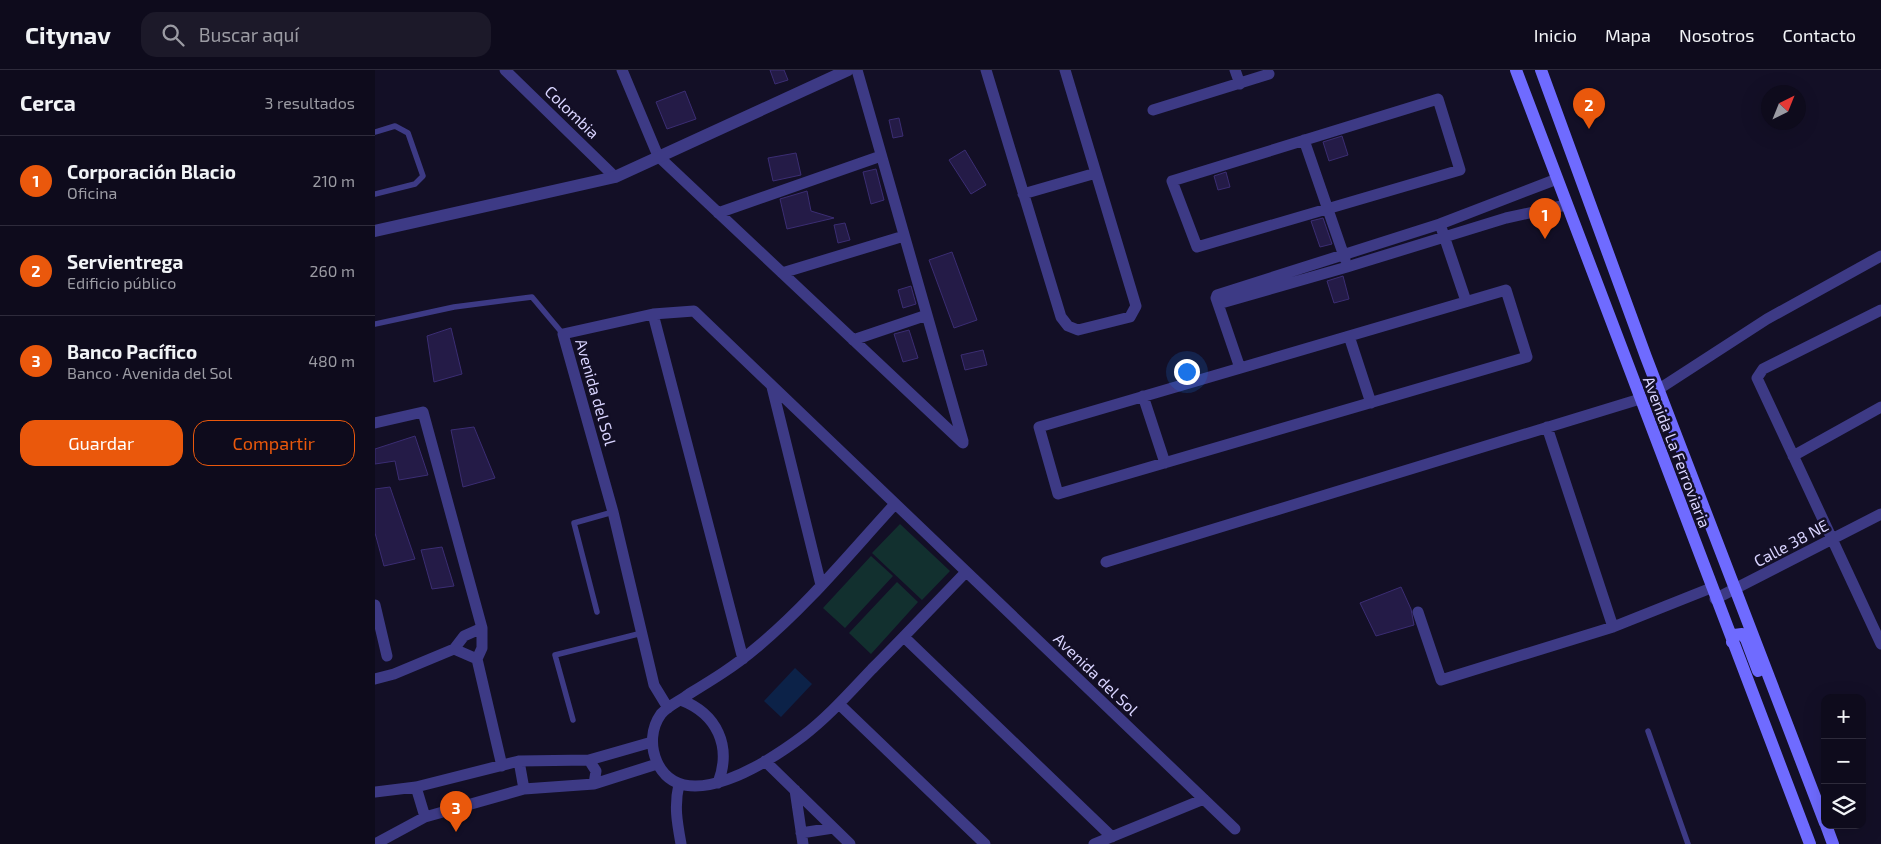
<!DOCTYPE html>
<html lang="es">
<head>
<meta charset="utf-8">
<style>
  body { margin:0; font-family:"Exo 2",sans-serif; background:#1c1929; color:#f1f3f6 }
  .controls { position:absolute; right:15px; bottom:15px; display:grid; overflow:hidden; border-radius:10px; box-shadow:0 5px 20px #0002 }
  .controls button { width:45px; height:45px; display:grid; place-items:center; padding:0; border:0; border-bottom:1px solid #2e2b3b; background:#0e0b1c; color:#f1f3f6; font:25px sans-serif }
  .compass { position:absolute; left:1386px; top:15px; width:45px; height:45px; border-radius:50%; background:#0e0b1c; box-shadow:0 5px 20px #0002; rotate:43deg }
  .you { position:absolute; left:811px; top:301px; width:18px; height:18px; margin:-12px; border:4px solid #fff; border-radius:50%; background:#1a73e8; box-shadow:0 0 0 8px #1a73e833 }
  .badge { display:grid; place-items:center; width:32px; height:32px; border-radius:50%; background:#ea580c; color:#fff; font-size:16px; font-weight:700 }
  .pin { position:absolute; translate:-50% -41px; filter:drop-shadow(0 1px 2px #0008) }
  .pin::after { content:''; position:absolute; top:26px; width:18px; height:15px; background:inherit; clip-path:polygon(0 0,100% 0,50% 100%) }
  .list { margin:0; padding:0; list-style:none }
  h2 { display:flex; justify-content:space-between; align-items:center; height:65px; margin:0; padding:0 20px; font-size:21px }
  h2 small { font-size:16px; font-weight:400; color:#9b9ba3 }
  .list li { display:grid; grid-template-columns:32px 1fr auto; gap:15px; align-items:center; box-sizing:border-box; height:90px; padding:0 20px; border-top:1px solid #2e2b3b }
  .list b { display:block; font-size:19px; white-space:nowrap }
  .list p { margin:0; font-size:16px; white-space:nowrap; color:#9b9ba3 }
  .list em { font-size:16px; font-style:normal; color:#9b9ba3 }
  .actions { display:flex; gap:10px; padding:15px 20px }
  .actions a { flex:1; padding:11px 0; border:1px solid #ea580c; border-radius:15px; text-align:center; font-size:18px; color:#ea580c }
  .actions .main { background:#ea580c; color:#fff }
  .icon { flex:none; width:28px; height:28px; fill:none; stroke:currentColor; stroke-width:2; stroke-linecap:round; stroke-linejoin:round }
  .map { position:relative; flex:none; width:1506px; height:774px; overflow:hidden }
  header { display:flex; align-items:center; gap:30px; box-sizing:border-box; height:70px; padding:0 25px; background:#0e0b1c; border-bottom:1px solid #2e2b3b }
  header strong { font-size:24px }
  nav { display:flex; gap:28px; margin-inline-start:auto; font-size:18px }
  .search { width:350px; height:45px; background:#1c1929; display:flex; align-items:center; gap:12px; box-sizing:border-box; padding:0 18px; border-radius:15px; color:#9b9ba3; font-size:19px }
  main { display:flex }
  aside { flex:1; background:#0e0b1c }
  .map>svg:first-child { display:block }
  .green { fill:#12302f }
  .water { fill:#0c2248 }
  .building { fill:#241b47; stroke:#3b2d73 }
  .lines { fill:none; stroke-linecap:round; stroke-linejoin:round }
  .service { stroke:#3d3a85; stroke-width:5.5 }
  .minor { stroke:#3d3a85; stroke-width:11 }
  .tertiary { stroke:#3d3a85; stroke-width:12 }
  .secondary { stroke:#6f6bff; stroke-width:12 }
  .labels { text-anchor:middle; stroke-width:5; stroke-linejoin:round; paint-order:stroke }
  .street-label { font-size:16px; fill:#d9d4ff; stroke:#130f26 }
</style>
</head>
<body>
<header>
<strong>Citynav</strong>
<div class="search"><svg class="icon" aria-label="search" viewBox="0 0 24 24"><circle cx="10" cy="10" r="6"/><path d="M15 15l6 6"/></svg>Buscar aquí</div>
<nav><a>Inicio</a><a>Mapa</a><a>Nosotros</a><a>Contacto</a></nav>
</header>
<main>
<aside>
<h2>Cerca<small>3 resultados</small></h2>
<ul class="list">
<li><span class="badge">1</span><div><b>Corporación Blacio</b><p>Oficina</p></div><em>210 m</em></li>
<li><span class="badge">2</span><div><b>Servientrega</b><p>Edificio público</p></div><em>260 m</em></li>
<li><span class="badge">3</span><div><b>Banco Pacífico</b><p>Banco · Avenida del Sol</p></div><em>480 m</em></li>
</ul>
<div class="actions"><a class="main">Guardar</a><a>Compartir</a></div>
</aside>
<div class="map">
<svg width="1506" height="774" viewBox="0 0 1506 774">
  <rect width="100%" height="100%" fill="#130f26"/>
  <path class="green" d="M525,454l50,47 -28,29 -50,-47z
    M496,486l22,20 -48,52 -22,-20z
    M522,512l21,20 -47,52 -22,-21z"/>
  <path class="water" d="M420,598l17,16 -31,33 -17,-16z"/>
  <path class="building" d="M395,0h14l4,10 -13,4z
    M310,21l11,28 -29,10 -11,-27z
    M524,48l4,18 -10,2 -4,-18z
    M967,66l6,19 -19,6 -6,-19z
    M590,80l21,35 -15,9 -22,-34z
    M421,83l5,22 -28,6 -5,-23z
    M501,99l8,31 -13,4 -8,-32z
    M851,102l4,15 -12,3 -4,-14z
    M432,121l4,20 23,7 -47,11 -7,-30z
    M948,148l9,26 -12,3 -9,-26z
    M470,153l5,17 -12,3 -4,-18z
    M577,182l25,68 -23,8 -25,-68z
    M968,206l6,23 -15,4 -7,-22z
    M536,216l5,18 -13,4 -5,-18z
    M76,258l11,46 -28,8 -7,-46z
    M534,260l9,28 -15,4 -9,-28z
    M608,280l4,15 -22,5 -4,-15z
    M99,357l21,51 -32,9 -12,-57z
    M40,366l13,39 -29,5 -4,-19 -20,3v-15z
    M15,417l25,72 -31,7 -9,-33v-44z
    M67,477l12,39 -22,3 -11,-39z
    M1026,517l10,22 3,16 -38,11 -16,-33z"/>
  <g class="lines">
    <path class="service" d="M0,62l20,-6 13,7 15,43 -8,8 -40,10
      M0,254l79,-17 78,-10 31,37
      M222,542l-23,-89 39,-11
      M198,650l-18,-65 87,-22
      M1273,661l40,113"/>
    <path class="minor" d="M130,0l110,107
      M247,0l36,86 305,287
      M482,0l106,371
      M611,0l75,247 7,9 10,4 52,-13 6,-11 -71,-236
      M860,0l5,14
      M1063,29l22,71 -263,77 -25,-66z
      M778,40l116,-36
      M929,70l41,119
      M648,124l73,-21
      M343,143l163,-57
      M1067,160l24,71
      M407,203l122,-37
      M1131,220l21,67 -469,137 -19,-67z
      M843,234l129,-37 159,-49 60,-13
      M1506,240l-118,59 -6,9 124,266
      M278,244l90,345
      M974,266l22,67
      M478,270l74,-25
      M865,298l-24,-70 1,-3 223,-71 117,-45
      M397,317l49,198
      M1284,319l108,-70 114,-63
      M768,326l22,67
      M0,353l48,-11 59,216v20l-5,11 25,107
      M1172,357l66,200
      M1418,386l88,-49
      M520,434c-45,49 -88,102 -139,144 -21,18 -44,32 -67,46 -9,7 -20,11 -28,20 -10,14 -11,32 -4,48 26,57 114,-2 146,-26 25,-19 47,-44 69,-67 32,-32 63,-65 94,-97
      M731,492l534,-163
      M1340,529l166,-85
      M0,535l12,51
      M1043,542l23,68 172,-53 98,-39
      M529,567l208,200
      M79,579l10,-13 18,-8
      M0,609l19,-5 60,-25 23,10
      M306,630c36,14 51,46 37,83
      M464,634l146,140
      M293,638l-14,-23 -41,-173 -50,-178 90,-20 41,-3 541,518
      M214,690l7,11 -2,13
      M144,691l5,28
      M390,691l85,83
      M304,714c-5,22 -2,38 2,60
      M41,717l9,30
      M420,720l8,54
      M0,722l41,-5 103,-26 70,-1 63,-18
      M426,763l32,-5
      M0,774l50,-27 99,-28 70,-5 63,-20
      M719,774l110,-45"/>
    <path class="tertiary" d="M0,161l240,-54 233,-107"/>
    <path class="secondary" d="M1141,0l294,774
      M1166,0l105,287 179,466
      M1357,572l2,-7 8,-1 4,5 12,32
      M1451,755l7,19"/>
  </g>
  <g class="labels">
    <g class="street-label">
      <text transform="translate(197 42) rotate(44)" y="6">Colombia</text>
      <text transform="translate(221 322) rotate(74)" y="6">Avenida del Sol</text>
      <text transform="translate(1302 382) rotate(69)" y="6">Avenida La Ferroviaria</text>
      <text transform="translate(1416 473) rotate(-28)" y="6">Calle 38 NE</text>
      <text transform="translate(721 604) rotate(44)" y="6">Avenida del Sol</text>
    </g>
  </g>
</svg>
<div class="controls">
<button>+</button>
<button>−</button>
<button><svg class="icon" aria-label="layers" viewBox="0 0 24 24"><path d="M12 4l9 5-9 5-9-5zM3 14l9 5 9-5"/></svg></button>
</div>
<svg class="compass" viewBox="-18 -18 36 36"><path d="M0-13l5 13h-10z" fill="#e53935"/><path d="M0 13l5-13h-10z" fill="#9b9ba3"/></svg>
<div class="you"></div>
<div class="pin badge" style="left:1170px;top:169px">1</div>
<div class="pin badge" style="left:1214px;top:59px">2</div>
<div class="pin badge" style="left:81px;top:762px">3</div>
</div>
</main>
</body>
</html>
